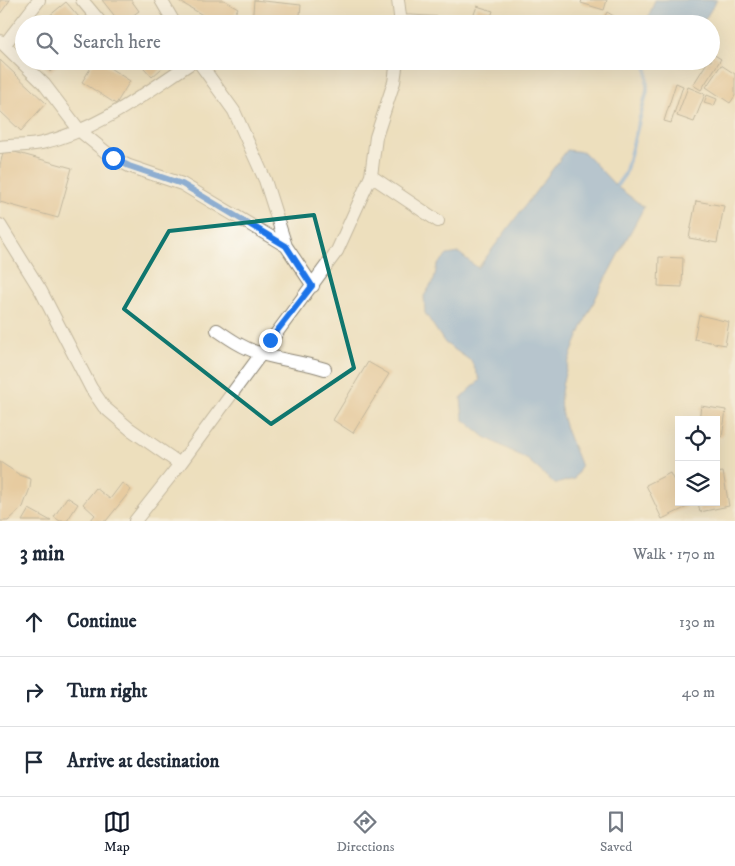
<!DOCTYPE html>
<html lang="en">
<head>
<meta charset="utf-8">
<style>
  body { margin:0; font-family:"IM FELL DW Pica",serif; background:#f2f2f3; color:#1f2937 }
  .controls { position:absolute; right:15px; bottom:15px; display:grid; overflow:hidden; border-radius:0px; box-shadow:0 5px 20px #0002 }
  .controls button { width:45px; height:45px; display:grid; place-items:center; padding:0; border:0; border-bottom:1px solid #e0e1e3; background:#fff; color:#1f2937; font:25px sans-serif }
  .stop { position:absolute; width:15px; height:15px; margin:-11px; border:4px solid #1a73e8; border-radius:50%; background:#fff }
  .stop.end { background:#1a73e8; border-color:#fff; box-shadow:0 1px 5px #0008 }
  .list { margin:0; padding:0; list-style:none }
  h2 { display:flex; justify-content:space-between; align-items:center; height:65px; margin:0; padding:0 20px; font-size:21px }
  h2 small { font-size:16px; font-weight:400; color:#747a83 }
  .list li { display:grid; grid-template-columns:32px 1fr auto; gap:15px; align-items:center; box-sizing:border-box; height:70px; padding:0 20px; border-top:1px solid #e0e1e3 }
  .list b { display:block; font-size:19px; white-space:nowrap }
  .list em { font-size:16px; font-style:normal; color:#747a83 }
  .icon { flex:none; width:28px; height:28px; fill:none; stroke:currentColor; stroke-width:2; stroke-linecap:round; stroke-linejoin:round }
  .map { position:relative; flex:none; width:735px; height:521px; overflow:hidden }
  .search { position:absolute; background:#fff; box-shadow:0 5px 20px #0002; left:15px; right:15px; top:15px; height:55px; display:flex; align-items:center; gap:12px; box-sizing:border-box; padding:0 18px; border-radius:28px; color:#747a83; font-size:19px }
  .sheet { height:275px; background:#fff }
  nav { display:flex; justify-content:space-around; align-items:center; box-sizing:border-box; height:70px; border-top:1px solid #e0e1e3; background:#fff; font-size:14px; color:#747a83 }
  nav a { display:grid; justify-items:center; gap:2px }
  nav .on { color:#111827 }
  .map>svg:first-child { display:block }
  .water { fill:#75a7e0; stroke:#506986 }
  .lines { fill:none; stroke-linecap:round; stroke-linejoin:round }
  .stream { stroke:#75a7e0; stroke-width:4 }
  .building { fill:#dfb47c }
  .minor-casing { stroke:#8c8574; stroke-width:14 }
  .minor { stroke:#fff; stroke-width:12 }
  .route { stroke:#1a73e8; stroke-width:6 }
  .marked { fill:none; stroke:#0f766e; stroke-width:4; stroke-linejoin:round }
</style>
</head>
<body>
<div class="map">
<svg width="735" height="521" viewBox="0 0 735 521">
  <rect width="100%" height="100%" fill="#fdfcf7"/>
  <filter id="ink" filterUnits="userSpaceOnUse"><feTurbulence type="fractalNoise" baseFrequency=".02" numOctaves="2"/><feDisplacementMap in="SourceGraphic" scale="10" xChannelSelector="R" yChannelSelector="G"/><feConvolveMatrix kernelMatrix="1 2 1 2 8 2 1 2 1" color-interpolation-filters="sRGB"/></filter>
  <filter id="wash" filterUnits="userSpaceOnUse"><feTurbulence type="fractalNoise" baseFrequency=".0096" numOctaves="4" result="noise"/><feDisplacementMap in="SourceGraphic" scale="20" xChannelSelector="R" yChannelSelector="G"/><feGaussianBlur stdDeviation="1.12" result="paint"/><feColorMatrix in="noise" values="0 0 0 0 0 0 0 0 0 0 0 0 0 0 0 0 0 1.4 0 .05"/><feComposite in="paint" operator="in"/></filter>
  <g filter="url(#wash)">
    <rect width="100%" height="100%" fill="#eddfbd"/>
    <path class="water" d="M655,0h62l-15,24h-56z
      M567,150l17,2 32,34 28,21c-23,44 -90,156 -83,202 3,20 14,40 20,58l-7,12 -19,5 -27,-24 -43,-23 -22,-18 -2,-21 19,-18 -9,-19 -26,-18 -20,-30 -1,-17 10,-16 3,-15 10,-10 12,-2 19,15z"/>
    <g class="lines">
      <path class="stream" d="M615,188l10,-14 22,-83v-30"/>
    </g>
    <g id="blocks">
      <path class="building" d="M0,0h10l-10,14z
        M102,0h29l8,11 -18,13z
        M177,0h47l14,8 -9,16h-11z
        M254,0l47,5 -2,19h-47z
        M582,0h25l-3,10 -23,-7z
        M66,2l19,22h-31l-6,-7z
        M477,6l16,5 -4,11 -16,-5z
        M607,12l10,6 -3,6h-13z
        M713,54l8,5 -20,31 -8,-5 15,-24h3z
        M0,60l46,43 -25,28 -21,-20z
        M40,61h22l-12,11z
        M95,61h4l31,20 -14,23 -34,-22z
        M138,61h32l-18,16z
        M721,65l14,9v22l-5,7 -24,-16z
        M676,83l7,3 -12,37 -7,-2z
        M688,87l17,7 -11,28 -17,-6z
        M707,95l10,4 -3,7 -10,-3z
        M4,149l68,19 -14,50 -58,-16v-37z
        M696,201l28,5 -7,37 -28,-5z
        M659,257l24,1 -1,29 -24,-1z
        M699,315l30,7 -4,23 -31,-6z
        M368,362l21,12 -36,59 -20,-13z
        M701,406l25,4 -4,27 -6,-1v-16h-17z
        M0,462l20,13 11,4 -1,9 -7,19 -15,14h-8z
        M723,472l6,34 -29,6 -2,-10h18v-29z
        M670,473l9,18v11h5l3,5 -25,12 -16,-34z
        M122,483l9,7 -25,31h-16l5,-6 -12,-11 13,-16 14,11z
        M67,497l11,7 -11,17h-7l-6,-4z
        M29,509l22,12h-29z"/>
    </g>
  </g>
  <g filter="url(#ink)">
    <use href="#blocks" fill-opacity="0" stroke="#8c8574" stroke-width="1"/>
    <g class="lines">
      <defs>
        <path id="minor" d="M82,0l20,24
          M161,0l14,24
          M398,0l3,24
          M401,21l54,3
          M0,41l44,43 36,47 33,27 16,8 53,18 104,62
          M5,44l34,-44
          M198,61l36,50 31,69 21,66 27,40
          M0,147c14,-2 29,-1 42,-4 57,-13 104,-51 152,-82
          M371,176l67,45
          M0,225l41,66 50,97 13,19 26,22 50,35
          M217,330c13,9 26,18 42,23 21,7 44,9 66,16
          M135,521l45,-57 157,-213 34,-75 5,-39 18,-55 3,-21"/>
      </defs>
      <use href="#minor" class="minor-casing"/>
      <use href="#minor" class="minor"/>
    </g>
  </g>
  <g class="lines" filter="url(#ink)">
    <path class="route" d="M113,158l16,8 53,18 104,62 26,40 -42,54"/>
  </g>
  <path d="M0 0H735V521H0ZM314,215l40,153 -83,56 -147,-115 45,-78z" fill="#eddfbd" fill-opacity=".55" fill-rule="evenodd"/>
  <path class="marked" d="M314,215l40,153 -83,56 -147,-115 45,-78z"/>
</svg>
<div class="controls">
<button><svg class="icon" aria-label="locate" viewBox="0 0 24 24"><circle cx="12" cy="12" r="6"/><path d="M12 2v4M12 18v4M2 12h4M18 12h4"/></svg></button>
<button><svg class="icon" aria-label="layers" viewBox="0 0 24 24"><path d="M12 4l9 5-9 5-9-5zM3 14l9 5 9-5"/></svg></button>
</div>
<div class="stop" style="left:113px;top:158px"></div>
<div class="stop end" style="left:270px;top:340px"></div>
<div class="search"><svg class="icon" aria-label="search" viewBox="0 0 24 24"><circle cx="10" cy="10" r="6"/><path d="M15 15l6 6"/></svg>Search here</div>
</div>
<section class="sheet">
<h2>3 min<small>Walk · 170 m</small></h2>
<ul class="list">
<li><svg class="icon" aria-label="ahead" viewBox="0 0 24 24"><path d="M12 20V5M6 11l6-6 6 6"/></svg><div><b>Continue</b></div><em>130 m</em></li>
<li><svg class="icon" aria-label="right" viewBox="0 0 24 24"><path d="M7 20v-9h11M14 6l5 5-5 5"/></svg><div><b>Turn right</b></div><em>40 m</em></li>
<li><svg class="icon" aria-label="arrive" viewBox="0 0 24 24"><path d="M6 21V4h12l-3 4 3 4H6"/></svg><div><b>Arrive at destination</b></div></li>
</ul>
</section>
<nav>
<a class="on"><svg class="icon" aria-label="map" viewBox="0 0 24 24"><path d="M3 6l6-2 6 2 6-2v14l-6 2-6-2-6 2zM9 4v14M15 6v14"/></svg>Map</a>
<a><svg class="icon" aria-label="directions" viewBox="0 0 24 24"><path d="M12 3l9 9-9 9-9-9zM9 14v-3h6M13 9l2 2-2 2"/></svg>Directions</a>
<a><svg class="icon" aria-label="saved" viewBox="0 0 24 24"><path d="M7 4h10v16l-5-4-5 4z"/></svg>Saved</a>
</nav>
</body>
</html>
